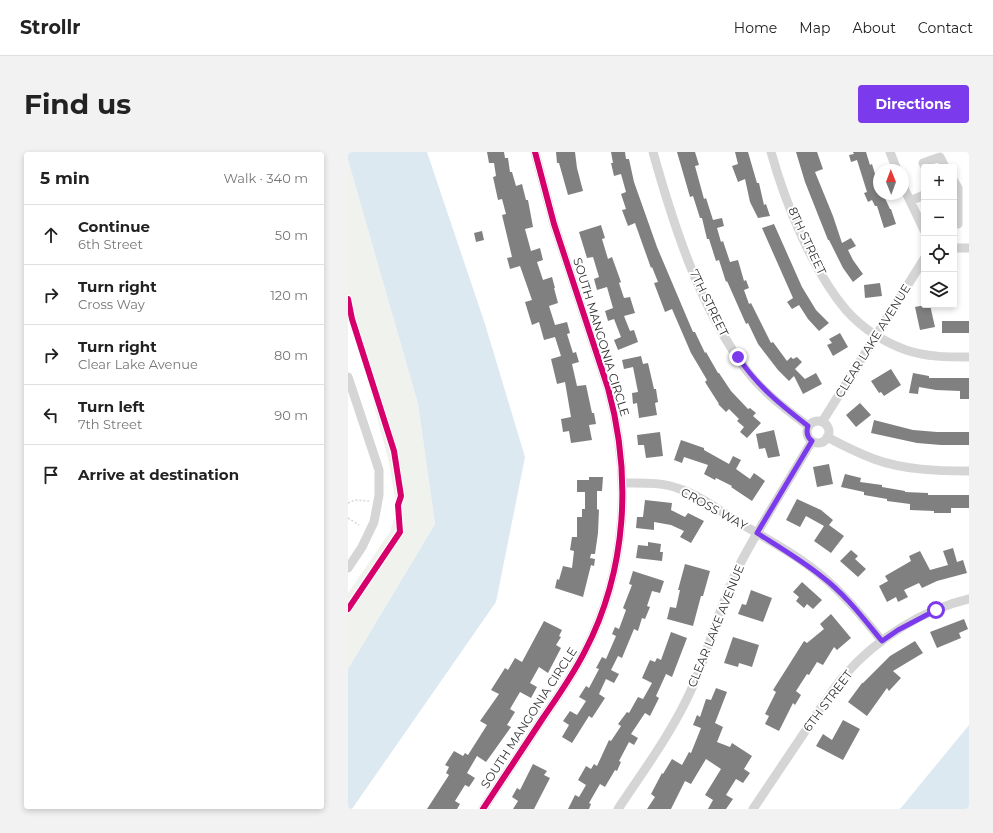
<!DOCTYPE html>
<html lang="en">
<head>
<meta charset="utf-8">
<style>
  body { margin:0; font-family:Montserrat,sans-serif; background:#f2f2f2; color:#222 }
  .controls { position:absolute; right:12px; top:12px; display:grid; overflow:hidden; border-radius:4px; box-shadow:0 2px 6px #0003 }
  .controls button { width:36px; height:36px; display:grid; place-items:center; padding:0; border:0; border-bottom:1px solid #e0e0e0; background:#fff; color:#222; font:20px sans-serif }
  .compass { position:absolute; left:525px; top:12px; width:36px; height:36px; border-radius:50%; background:#fff; box-shadow:0 2px 6px #0003; rotate:359deg }
  .stop { position:absolute; width:12px; height:12px; margin:-9px; border:3px solid #7c3aed; border-radius:50%; background:#fff }
  .stop.end { background:#7c3aed; border-color:#fff; box-shadow:0 1px 4px #0008 }
  .list { margin:0; padding:0; list-style:none }
  h2 { display:flex; justify-content:space-between; align-items:center; height:52px; margin:0; padding:0 16px; font-size:17px }
  h2 small { font-size:13px; font-weight:400; color:#767676 }
  .list li { display:grid; grid-template-columns:26px 1fr auto; gap:12px; align-items:center; box-sizing:border-box; height:60px; padding:0 16px; border-top:1px solid #e0e0e0 }
  .list b { display:block; font-size:15px; white-space:nowrap }
  .list p { margin:0; font-size:13px; white-space:nowrap; color:#767676 }
  .list em { font-size:13px; font-style:normal; color:#767676 }
  .icon { flex:none; width:22px; height:22px; fill:none; stroke:currentColor; stroke-width:2; stroke-linecap:round; stroke-linejoin:round }
  .map { position:relative; flex:none; width:621px; height:657px; overflow:hidden; border-radius:4px }
  header { display:flex; align-items:center; gap:24px; box-sizing:border-box; height:56px; padding:0 20px; background:#fff; border-bottom:1px solid #e0e0e0 }
  header strong { font-size:19px }
  nav { display:flex; gap:22px; margin-inline-start:auto; font-size:14px }
  .intro { display:flex; align-items:center; justify-content:space-between; box-sizing:border-box; height:96px; padding:0 24px }
  h1 { margin:0; font-size:28px }
  .button { padding:10px 18px; border-radius:4px; background:#7c3aed; color:#fff; font-size:14px; font-weight:700 }
  main { display:flex; gap:24px; padding:0 24px }
  aside { flex:1; background:#fff; border-radius:4px; box-shadow:0 2px 6px #0003 }
  .map>svg:first-child { display:block }
  .green { fill:#f0f3ed }
  .water { fill:#dde9f1 }
  .building { fill:#808080 }
  .lines { fill:none; stroke-linecap:round; stroke-linejoin:round }
  .path { stroke:#d4d4d4; stroke-width:1.5; stroke-dasharray:2 2; stroke-linecap:butt }
  .minor { stroke:#d5d5d5; stroke-width:9 }
  .cycleway-casing { stroke:#fff; stroke-width:8 }
  .cycleway { stroke:#d6006c; stroke-width:6 }
  .route { stroke:#7c3aed; stroke-width:5 }
  .labels { text-anchor:middle; stroke-width:4; stroke-linejoin:round; paint-order:stroke }
  .street-label { font-size:12px; fill:#313131; stroke:#fff }
</style>
</head>
<body>
<header>
<strong>Strollr</strong>
<nav><a>Home</a><a>Map</a><a>About</a><a>Contact</a></nav>
</header>
<div class="intro"><h1>Find us</h1><a class="button">Directions</a></div>
<main>
<aside>
<h2>5 min<small>Walk · 340 m</small></h2>
<ul class="list">
<li><svg class="icon" aria-label="ahead" viewBox="0 0 24 24"><path d="M12 20V5M6 11l6-6 6 6"/></svg><div><b>Continue</b><p>6th Street</p></div><em>50 m</em></li>
<li><svg class="icon" aria-label="right" viewBox="0 0 24 24"><path d="M7 20v-9h11M14 6l5 5-5 5"/></svg><div><b>Turn right</b><p>Cross Way</p></div><em>120 m</em></li>
<li><svg class="icon" aria-label="right" viewBox="0 0 24 24"><path d="M7 20v-9h11M14 6l5 5-5 5"/></svg><div><b>Turn right</b><p>Clear Lake Avenue</p></div><em>80 m</em></li>
<li><svg class="icon" aria-label="left" viewBox="0 0 24 24"><path d="M17 20v-9H6M10 6l-5 5 5 5"/></svg><div><b>Turn left</b><p>7th Street</p></div><em>90 m</em></li>
<li><svg class="icon" aria-label="arrive" viewBox="0 0 24 24"><path d="M6 21V4h12l-3 4 3 4H6"/></svg><div><b>Arrive at destination</b></div></li>
</ul>
</aside>
<div class="map">
<svg width="621" height="657" viewBox="0 0 621 657">
  <rect width="100%" height="100%" fill="#fff"/>
  <path class="green" d="M0,8l70,244 17,120 -87,145v-76l42,-61 7,-22 -8,-48 -26,-98 -15,-44z"/>
  <path class="water" d="M0,0h79l58,172 40,133 -29,145 -144,207h-4v-140l87,-145 -17,-120 -70,-244z
    M621,573v84h-69z"/>
  <path class="building" d="M139,0h17l1,6h3l2,14h2l4,14 6,-2 4,16h2l5,27 -8,2 6,22 9,-3 3,12 -6,2 6,18 9,-3 3,11h-1l4,15 -9,3 6,19 12,-3 3,11 -3,1 6,19 3,-1 3,10 -7,2 5,22 9,-1 6,28h2l2,11 -7,1 3,15 -21,3 -2,-12 -6,1 -2,-13 10,-2 -6,-35 -8,2 -6,-25 10,-3 -6,-19 -11,3 -5,-18 -7,3 -7,-23 7,-2 -12,-34 -10,3 -3,-11 5,-1 -10,-42 4,-1 -4,-15 -4,1 -5,-23 3,-1 -2,-13h-5z
    M208,0h19l2,16 6,23 -15,4 -9,-32h-2z
    M263,0h14l1,7h3l5,23 23,65 36,85h2l10,21 1,-1 12,21h1l12,18 17,18 2,-1 6,5 -3,3 8,7 -14,15 -7,-6 4,-5 -7,-6 2,-2 -10,-10 -3,3 -8,-8h1l-14,-22 2,-2 -16,-27 -19,-44 -7,3 -11,-29 4,-1 -6,-15 -1,1 -16,-45 -7,3 -6,-16 4,-1 -5,-15 5,-2 -5,-18 -7,2 -3,-13h2z
    M329,0h18l4,13 -4,1 9,33 2,-1 7,22 9,-2 2,8 -7,2 4,14 2,-1 7,21 8,-2 6,21 2,-1 3,8 -5,2 5,14 2,-1 20,40 2,-1 14,19 4,-4 2,2 4,-2 5,5 -7,7 10,10 11,-6 6,11 -19,10 -9,-18 -5,5 -11,-11 -20,-26 -10,-21 -2,1 -19,-43 -1,1 -7,-22 -3,1 -7,-22h-2l-5,-21h-2l-7,-22 -3,1z
    M387,0h13l9,31h2l5,22 2,-1 4,12 -12,2 -8,-16 -5,-23 -7,3 -6,-16 6,-2z
    M448,0h21l6,17 -8,3 18,44 9,27 9,-5 5,8 -8,4 5,10 10,14 -10,8 -10,-14 -14,-28h-1l-23,-58z
    M505,0h13l4,13 2,-1 7,23v7h4l7,15h1l5,15 -12,4 -7,-22h-2l-3,-6 -4,2 -4,-9 3,-1 -10,-32 -6,2 -2,-7 5,-1z
    M426,72l28,63 14,23 13,13 -10,8 -11,-12 -9,-14 -7,4 -5,-7 6,-4 -31,-70z
    M253,73l4,13 -3,1 6,20 4,-2 9,25 -2,1 5,15 6,-1 5,16 -11,3 6,15 4,-1 4,12 -20,8 -4,-10 7,-3 -7,-18 -6,2 -3,-10 8,-3 -6,-21 -10,3 -3,-11 5,-2 -6,-20 -6,1 -8,-26z
    M134,79l2,9 -8,2 -2,-9z
    M532,131l2,13 -17,2 -1,-13z
    M577,153h5l5,22 -15,3 -5,-23z
    M594,169h27v12h-27z
    M492,181l8,14 -15,9 -6,-11 5,-2 -3,-4z
    M293,204l2,8 5,-1 6,26h2l2,13 -3,1 2,12 -18,3 -2,-15 -4,1 -1,-11 6,-1 -5,-25 -9,2 -2,-9z
    M543,217l10,16 -17,11 -3,-4 -2,1 -8,-12z
    M565,221l16,3v2h40v21h-9v-8l-24,-1 -17,-3 -1,7 -9,-1z
    M512,251l11,12 -15,12 -10,-12z
    M526,268l39,10 24,2h32v13h-28l-24,-2 -46,-10z
    M426,278l6,26 -12,2 -3,-10 -6,1 -3,-15z
    M312,280l3,24 -17,2 -2,-13h-6l-1,-10z
    M333,288l23,8v2l25,14 4,-8 8,4 -5,9 14,10 4,-6 11,8 -13,20 -21,-14 1,-1 -16,-8 -1,2 -11,-6 4,-9 -24,-8 -2,6 -8,-3z
    M481,312l4,20 -16,3 -4,-20z
    M497,322l16,4 -1,4 22,3v2l23,4v1l23,1v2h41v13h-18v5h-17v-2l-24,-1v-6l-23,-3v-2l-23,-4v-3l-23,-5z
    M241,325h14l-1,14h-5v18l2,1 -1,23 -3,21h-4l-1,4 5,1 -1,7 -3,-1 -8,32 -28,-9 2,-9 2,1 4,-14 9,2 2,-17 -4,-1 2,-13h5v-20h5v-8h3v-17h-8v-12h12z
    M449,347l24,11 12,10 -4,5 15,11 -13,17 -17,-12 10,-15 -18,-10 -6,11 -14,-7z
    M297,348l27,3 -1,7 14,7 3,-4 16,8 -13,22 -11,-6 4,-6 -13,-6 -17,-3v8l-18,-2 1,-11h6z
    M300,390l13,2 -1,8h3l-1,9 -26,-3 2,-13 10,1z
    M605,396l4,14 6,-2 4,13 -30,8 -15,7 -3,-5 -15,7 4,7 -10,5 -2,-5 -9,5 -8,-16 9,-5 -3,-5 26,-15 -2,-5 11,-5 10,19 18,-5 -5,-14z
    M503,398l7,6 -3,3 11,10 -8,8 -18,-16z
    M337,412l25,7 -7,25h-2l-8,30 -26,-7 3,-12 6,1 4,-18h-2z
    M285,419l31,10 -4,12 -8,-2 -5,15 3,1 -5,12 -3,-1 -4,13 -4,-2 -12,29 -4,-2 -7,14 8,4 -5,9 -8,-4 -7,15 6,4 -13,20 -3,-2 -17,27 -10,-6 7,-12 -6,-4 7,-10 7,4 9,-14 -7,-4 7,-11 3,2 10,-19 -3,-1 6,-11 4,2 10,-23 -4,-2 3,-7 4,2 7,-19 -3,-2 9,-23 -3,-1z
    M454,430l20,18 -9,9 -6,-5 -3,4 -8,-7 3,-4 -6,-5z
    M403,438l21,8 -9,24 -25,-8 4,-10 4,1z
    M483,462l20,24 -14,12 -3,-3 -11,18 -6,-3 -8,13 -2,-1 -11,17 5,4 -6,10 -2,-2 -14,28 -14,-7 4,-8 -4,-2 11,-22 -3,-2 31,-49 3,2 17,-14 -4,-5z
    M616,467l4,10 -9,4 2,5 -24,10 -7,-16z
    M196,469l18,9 -3,6 2,1 -5,8 5,3 -13,25 -9,-6 -9,16 7,4 -6,11 -11,-6 -10,17 5,3 -8,13 4,2 -25,35 -9,-6 -10,17 8,5 -6,9 -4,-2 -10,16 5,3 -3,5h-30l22,-34 -3,-2 3,-6 -4,-2 9,-14 9,5 2,-3 3,2 19,-30 -7,-4 19,-27 -8,-4 14,-22 3,2 7,-12 7,4z
    M323,480l16,6 -15,39 -6,-3 -10,22 3,2 -9,18 -5,-3 -14,21 7,4 -4,7 -5,-3 -10,19 2,1 -4,9 -2,-1 -10,17 -5,-3 -11,19 2,1 -2,5h-21l7,-14 4,2 7,-12 -8,-5 8,-14 5,3 3,-5 3,2 12,-26 2,1 10,-15 -3,-2 9,-12 2,1 9,-16 5,2 9,-16 -10,-5 8,-18 5,2 2,-4 4,2z
    M385,485l26,8 -7,22 -13,-4 -1,4 -14,-4z
    M567,489l8,12 -30,18 8,7 -12,13 -2,-3 -20,28 -19,-14 14,-19h1l27,-27z
    M368,536l11,4 -12,31 8,4 -6,15 13,5 2,-4 20,13 -8,13 6,4 -7,10 -7,-4 -10,16 7,4 -7,10h-18l5,-9 -8,-5 16,-26 -15,-10 -15,25 -6,-3 -14,28h-24l8,-12 -4,-3 11,-21 1,1 9,-15 10,6 7,-13 2,1 10,-25 -8,-3 4,-10 3,2 6,-18 5,1z
    M495,568l17,9 -17,31 -27,-14 7,-12 9,6z
    M185,612l14,7 -3,4 6,3 -16,31h-21l5,-8 -6,-4 5,-9 3,2z"/>
  <g class="lines">
    <path class="path" d="M0,351l7,-3 14,1
      M0,366l11,7"/>
    <path class="minor" d="M305,0c21,75 47,156 94,219 17,22 40,39 61,55
      M423,0c14,50 41,118 75,158 16,18 38,32 60,40 21,7 41,7 63,7
      M542,0l7,18
      M577,15l-2,-4 17,-6 5,10
      M606,29l4,7v36l-4,-7
      M555,34l21,44
      M562,49l14,-6
      M606,96h15
      M0,225l31,93v25l-5,27 -12,25 -14,21
      M459 280a11 11 0 1 1 22 0a11 11 0 1 1-22 0Z
      M474,270l102,-163
      M479,285c15,8 31,16 47,22 30,11 64,12 95,12
      M275,331c20,0 39,-1 57,6 21,7 40,22 58,33 29,17 59,33 84,54 23,19 42,42 60,65
      M135,657c20,-30 40,-61 60,-91 15,-22 30,-43 42,-67 42,-81 47,-175 23,-263l-54,-164 -19,-72
      M270,657c26,-39 55,-78 74,-121 18,-41 28,-85 48,-124 22,-42 48,-82 72,-123
      M405,657c17,-25 34,-51 51,-76 13,-19 25,-39 40,-57 32,-37 78,-66 125,-77"/>
    <defs>
      <path id="cycleway" d="M0,147l4,20 42,132 7,45 -3,9 2,27 -52,77
        M135,657c20,-30 40,-61 60,-91 15,-22 30,-43 42,-67 42,-81 47,-175 23,-263l-54,-164 -19,-72"/>
    </defs>
    <use href="#cycleway" class="cycleway-casing"/>
    <use href="#cycleway" class="cycleway"/>
  </g>
  <g class="lines">
    <path class="route" d="M390,205c19,29 43,48 70,69 -2,6 -1,11 4,15l-55,92c22,14 44,27 64,43 24,18 42,42 61,65l16,-11 38,-20"/>
  </g>
  <g class="labels">
    <g class="street-label">
      <text transform="translate(459 89) rotate(65)" y="4">8TH STREET</text>
      <text transform="translate(361 151) rotate(64)" y="4">7TH STREET</text>
      <text transform="translate(253 185) rotate(73)" y="4">SOUTH MANGONIA CIRCLE</text>
      <text transform="translate(525 189) rotate(-58)" y="4">CLEAR LAKE AVENUE</text>
      <text transform="translate(366 357) rotate(29)" y="4">CROSS WAY</text>
      <text transform="translate(368 474) rotate(-68)" y="4">CLEAR LAKE AVENUE</text>
      <text transform="translate(480 549) rotate(-53)" y="4">6TH STREET</text>
      <text transform="translate(181 566) rotate(-57)" y="4">SOUTH MANGONIA CIRCLE</text>
    </g>
  </g>
</svg>
<div class="controls">
<button>+</button>
<button>−</button>
<button><svg class="icon" aria-label="locate" viewBox="0 0 24 24"><circle cx="12" cy="12" r="6"/><path d="M12 2v4M12 18v4M2 12h4M18 12h4"/></svg></button>
<button><svg class="icon" aria-label="layers" viewBox="0 0 24 24"><path d="M12 4l9 5-9 5-9-5zM3 14l9 5 9-5"/></svg></button>
</div>
<svg class="compass" viewBox="-18 -18 36 36"><path d="M0-13l5 13h-10z" fill="#e53935"/><path d="M0 13l5-13h-10z" fill="#767676"/></svg>
<div class="stop" style="left:588px;top:458px"></div>
<div class="stop end" style="left:390px;top:205px"></div>
</div>
</main>
</body>
</html>
